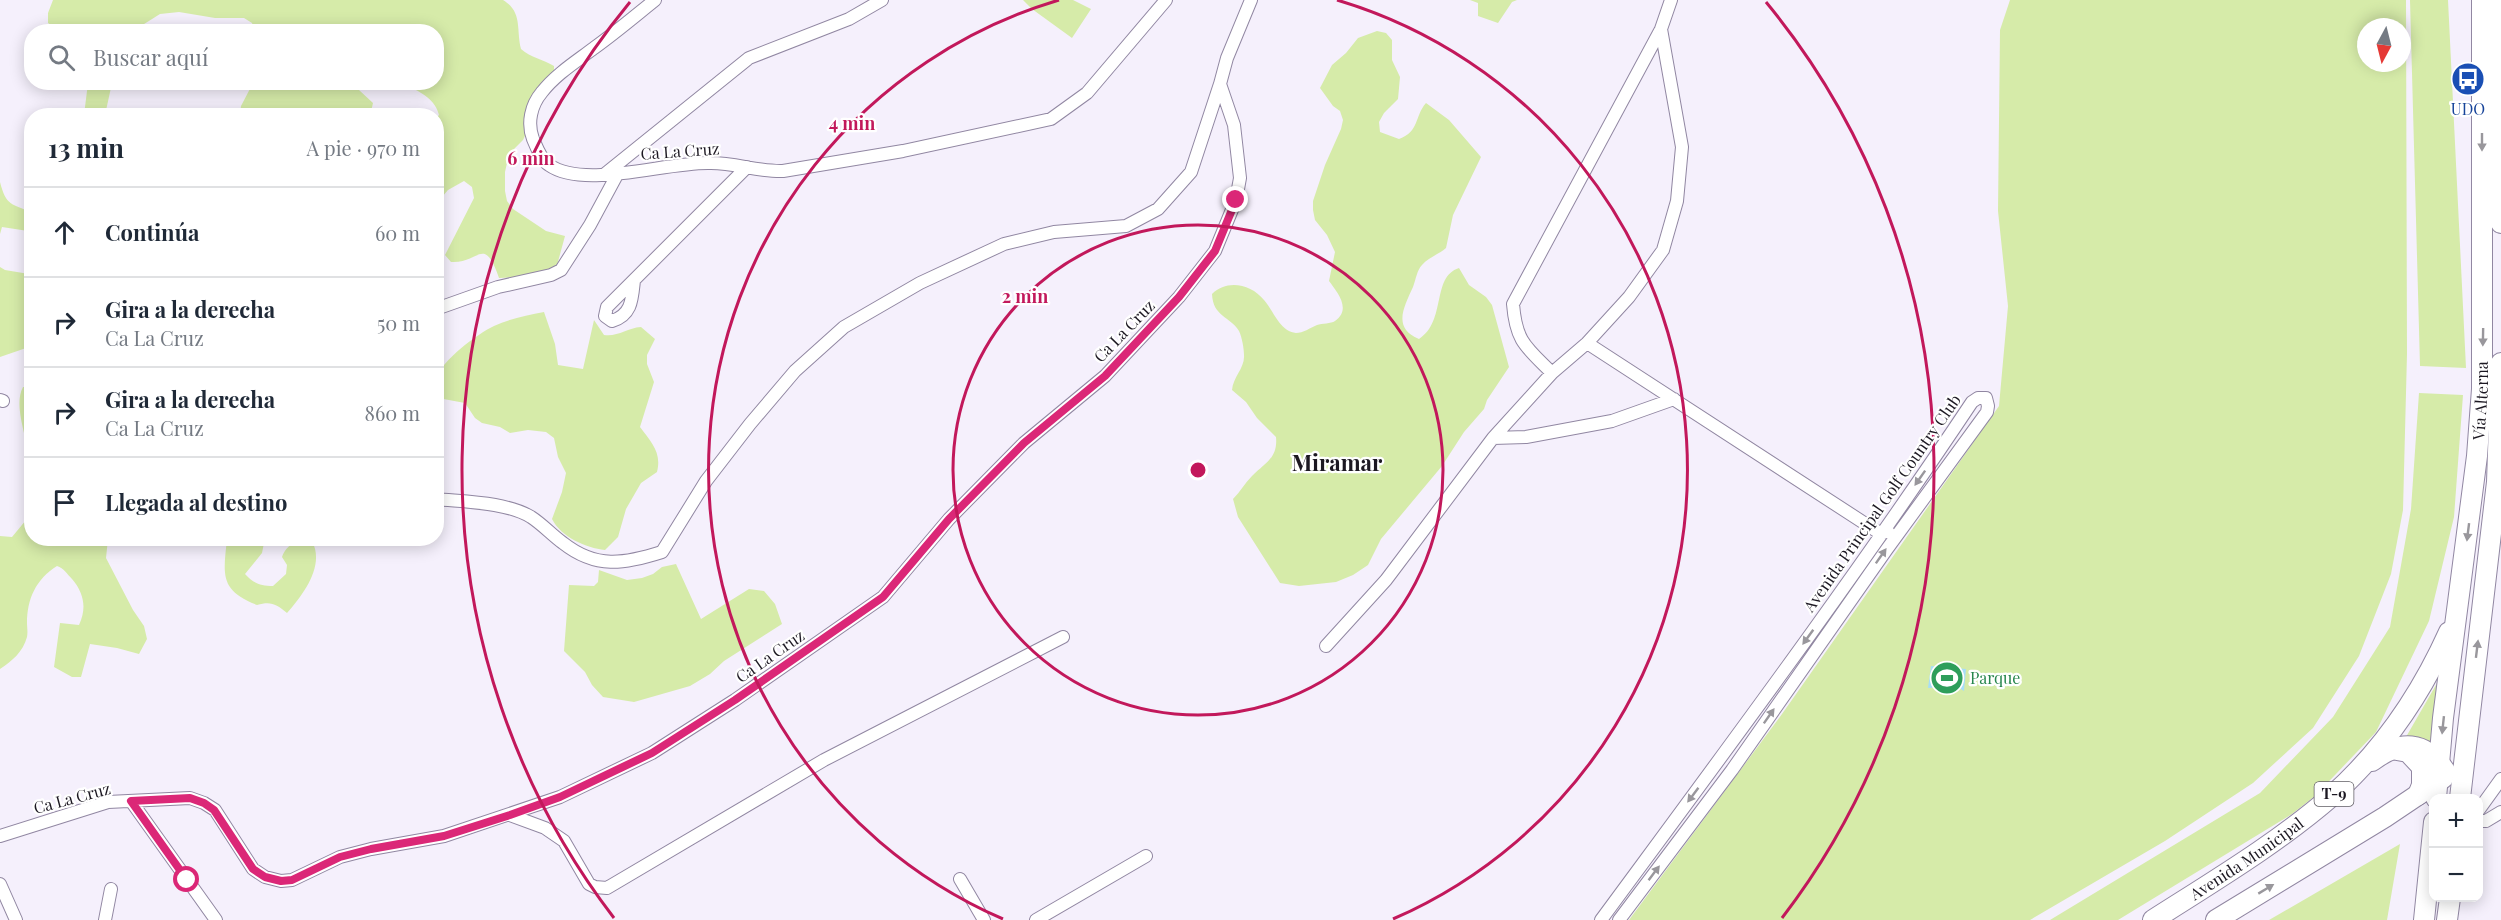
<!DOCTYPE html>
<html lang="es">
<head>
<meta charset="utf-8">
<style>
  body { margin:0; font-family:"Playfair Display",serif; background:#f6f6f7; color:#1f2937 }
  .controls { position:absolute; right:18px; bottom:18px; display:grid; overflow:hidden; border-radius:12px; box-shadow:0 3px 15px #0003 }
  .controls button { width:54px; height:54px; display:grid; place-items:center; padding:0; border:0; border-bottom:2px solid #e0e1e3; background:#fff; color:#1f2937; font:30px sans-serif }
  .compass { position:absolute; left:2357px; top:18px; width:54px; height:54px; border-radius:50%; background:#fff; box-shadow:0 3px 15px #0003; rotate:187deg }
  .stop { position:absolute; width:18px; height:18px; margin:-14px; border:4px solid #db2777; border-radius:50%; background:#fff }
  .stop.end { background:#db2777; border-color:#fff; box-shadow:0 2px 6px #0008 }
  .list { margin:0; padding:0; list-style:none }
  h2 { display:flex; justify-content:space-between; align-items:center; height:78px; margin:0; padding:0 24px; font-size:26px }
  h2 small { font-size:20px; font-weight:400; color:#747a83 }
  .list li { display:grid; grid-template-columns:39px 1fr auto; gap:18px; align-items:center; box-sizing:border-box; height:90px; padding:0 24px; border-top:2px solid #e0e1e3 }
  .list b { display:block; font-size:22px; white-space:nowrap }
  .list p { margin:0; font-size:20px; white-space:nowrap; color:#747a83 }
  .list em { font-size:20px; font-style:normal; color:#747a83 }
  .icon { flex:none; width:33px; height:33px; fill:none; stroke:currentColor; stroke-width:2; stroke-linecap:round; stroke-linejoin:round }
  .map { position:relative; flex:none; width:2501px; height:920px; overflow:hidden }
  .search { position:absolute; background:#fff; box-shadow:0 3px 15px #0003; left:24px; top:24px; width:420px; height:66px; display:flex; align-items:center; gap:15px; box-sizing:border-box; padding:0 21px; border-radius:24px; color:#747a83; font-size:22px }
  .panel { position:absolute; background:#fff; box-shadow:0 3px 15px #0003; left:24px; top:108px; width:420px; height:438px; border-radius:24px }
  .map>svg:first-child { display:block }
  .green { fill:#d6eba9; fill-rule:evenodd }
  .water { fill:#a7def7 }
  .lines { fill:none; stroke-linecap:round; stroke-linejoin:round }
  .minor-casing { stroke:#9187a2; stroke-width:14 }
  .trunk-casing { stroke:#9187a2; stroke-width:22 }
  .minor { stroke:#fff; stroke-width:12 }
  .trunk { stroke:#fff; stroke-width:20 }
  .oneway { fill:#99979c }
  .route { stroke:#db2777; stroke-width:8 }
  .ring { fill:none; stroke:#c2185b; stroke-width:3 }
  .labels { text-anchor:middle; stroke-width:4.5; stroke-linejoin:round; paint-order:stroke }
  .shield { fill:#fff; stroke:#605d64; stroke-width:1.5 }
  .shield-label { font-size:15px; font-weight:bold; fill:#1c1822 }
  .transit-label { font-size:16px; fill:#164399; stroke:#fff }
  .street-label { font-size:16px; fill:#1c1822; stroke:#fff }
  .leisure-label { font-size:16px; fill:#27864d; stroke:#fff; text-anchor:start }
  .district-label { font-size:22px; font-weight:bold; fill:#1c1822; stroke:#fff }
  .centre { fill:#c2185b; stroke:#fff; stroke-width:3 }
  .ring-label { font-size:18px; text-anchor:middle; font-weight:bold; fill:#c2185b; stroke:#fff; stroke-width:4.5; stroke-linejoin:round; paint-order:stroke }
</style>
</head>
<body>
<div class="map">
<svg width="2501" height="920" viewBox="0 0 2501 920">
  <rect width="100%" height="100%" fill="#f5f0fc"/>
  <path class="green" d="M53,0h450c20,12 13,30 18,49 10,9 22,10 33,17v9l-31,65 -14,14 -4,18v19l2,10 6,8 33,22 19,5 -9,33 -28,8 -29,1c-15,-44 -20,-14 -48,-16l-6,-7 29,-57 -2,-11 -8,-6 -16,9 -6,7 -5,-3 -1,-76 3,-3c-3,-14 -18,-24 -31,-28l-3,-4 31,-1v-50l-181,-1 -3,-8 -8,-5h-29l-36,-6 -19,2 -27,17 -61,1c-9,-4 -16,-3 -24,-9v-10z
    M1023,0h50l18,9 -19,29 -40,-29z
    M1470,0h47l-5,2 -14,21 -20,-7v-13z
    M2010,0h396l1,354 -4,156 -12,64 -32,82 -46,72 -60,55 -88,58 -135,79h-401l153,-206 217,-308 9,-100 -10,-95 2,-181zM2366,27h36v36h-36z
    M2410,0h38l18,368 -46,-2z
    M1377,31l9,2 6,7v20l8,17 -2,22 -14,14 -5,9 1,10 19,7c21,-8 15,-22 27,-36l23,17 32,37 -28,58 -7,33c-7,6 -18,10 -24,17 -5,5 -6,14 -9,22 -9,20 -21,41 6,52 28,-18 12,-62 40,-71l10,17 17,12 6,8 17,62 -22,33 -3,9 -20,23 -22,34 -61,73 -13,26 -15,10 -17,7 -37,4 -19,-3 -42,-66 -5,-18c7,-7 12,-16 19,-23 13,-13 26,-18 24,-39l-19,-19 -11,-16 -14,-12c1,-13 13,-22 12,-35 0,-6 -2,-18 -5,-24 -9,-15 -26,-14 -27,-37 15,-15 39,-10 52,6 9,10 16,32 32,33 7,0 14,-5 21,-8 5,-2 14,-1 18,-4 17,-12 2,-29 -6,-40l6,-29 -8,-17 -12,-15 -2,-10v-9l12,-36 16,-36 2,-9 -3,-9 -7,-5 -13,-18 12,-23 14,-12 12,-15z
    M88,83h24l-7,32h-21z
    M253,83h108l-2,7 14,13 -3,13 -130,-1 1,-9z
    M0,182c6,24 12,22 31,30v25l-3,-6 -26,-4 -2,7z
    M0,267l5,3 24,4 3,-2v68l-3,7 -29,10z
    M544,312l11,32 3,21 25,4 11,-49 10,15c14,2 23,-7 37,-8l14,12 -8,16v9l7,18 -14,45c11,15 22,25 17,45l-16,11 -15,26 -8,28 -13,13c-19,-2 -44,-13 -53,-31l10,-27 4,-19 -8,-16 -4,-19 -8,-6 -18,-2 -18,3 -10,-6 -18,-4 -7,-5 -10,-15 -27,-5c-2,-5 -3,-13 -2,-19 5,-18 41,-45 58,-53 15,-7 33,-11 50,-14z
    M23,387h8v52l-7,-6c-3,-14 -8,-33 -1,-46z
    M2419,393l44,2 -9,122 -25,104 -53,111 -61,64 -23,18 -174,106h-68l210,-127 73,-76 57,-90 21,-118z
    M31,514l1,24 76,1 -2,19 27,52 11,16 3,13 -8,15 -22,-6 -27,-4 -9,33h-9l-18,-10 6,-44 19,2c8,-17 5,-32 -7,-46 -5,-5 -8,-11 -15,-13 -21,13 -30,33 -30,57 0,4 1,9 0,14 -4,15 -15,24 -27,32v-133l12,1z
    M227,539h31l6,4 -2,10 -17,21c8,9 15,12 28,12l13,-12 1,-9 -5,-8c6,-15 15,-15 30,-16 13,24 -8,53 -25,72 -11,-9 -16,-12 -30,-8 -37,-15 -34,-29 -30,-66z
    M676,564l25,55 48,-30 15,2 11,13 7,20 -58,37 -14,13 -20,12 -56,16 -31,-5 -11,-12 -7,-13 -21,-21 5,-66 25,1 4,-4 1,-12 28,10 15,-2 11,-4 9,-7z
    M2444,671l-13,71 -25,-5z
    M2400,844l-13,76h-118z"/>
  <path class="water" d="M1931,666l35,3 -2,22 -8,-5 -28,2z"/>
  <g class="lines">
    <defs>
      <path id="minor" d="M655,0c-20,16 -40,33 -61,48 -17,13 -38,26 -52,44 -11,13 -15,31 -9,47 4,9 8,21 16,26 36,25 119,-4 162,-2 25,0 48,9 72,8l120,-20 148,-32 36,-26 79,-93
        M1661,29l21,118 -5,54 -14,49 -34,47 -42,46 -35,30c-26,-26 -36,-31 -39,-69l148,-275 10,-29
        M605,174l144,-116 100,-39 33,-19
        M634,280c-2,19 -2,35 -22,41l-7,-5 2,-9 140,-140
        M436,309l62,-22 53,-12 10,-5 29,-45 28,-52
        M1587,343l294,191 7,-3
        M0,400l3,1
        M1493,438l33,-1 86,-16 62,-22
        M436,499c29,3 70,3 95,18 11,7 21,18 32,26 33,26 61,21 99,9l44,-71 44,-57 45,-53 49,-44 76,-44 84,-39 50,-12 72,-6 32,-17 33,-37 29,-88
        M1326,646l60,-66 107,-142 59,-65
        M131,801l85,119
        M2478,811l23,-32
        M510,815l35,13 19,13 25,43 6,3 12,1 217,-128 239,-123
        M2478,821h8l15,-9
        M0,836l108,-34 82,-4 14,5 11,7 38,59 12,8 16,4 11,-1 48,-23 31,-8 73,-13 116,-39 92,-44 83,-53 148,-103 66,-78 75,-76 81,-67 74,-79 36,-46 21,-51 4,-22 -6,-53 -14,-41 7,-26 24,-58
        M960,879l24,41
        M0,884l16,36
        M105,920l6,-31
        M1036,920l110,-64
        M1601,920c126,-171 253,-341 371,-518l6,-4h8l2,8 -1,6 -100,137 -155,221 -113,150"/>
      <g id="trunk">
        <path d="M2499,0l2,223"/>
        <path d="M2397,750l11,2 14,15v18l-4,10"/>
        <path d="M2372,761c28,-21 53,-21 73,10"/>
        <path id="s1" d="M2436,798l7,-80 34,-262 5,-67v-389"/>
        <path d="M2460,798l37,-316 4,-119"/>
        <path id="s2" d="M2153,920c61,-39 125,-77 180,-125 50,-45 89,-103 116,-163"/>
        <path d="M2216,920l169,-103 58,-39"/>
        <path d="M2424,920l10,-98"/>
        <path d="M2447,920l3,-22"/>
      </g>
    </defs>
    <use href="#minor" class="minor-casing"/>
    <use href="#trunk" class="trunk-casing"/>
    <use href="#minor" class="minor"/>
    <use href="#trunk" class="trunk"/>
  </g>
  <defs><path id="oneway-solid" d="M-6-.8H1V-3.2L6.5 0L1 3.2V.8H-6Z" transform="scale(1.5)"/></defs>
  <g class="oneway">
    <use href="#oneway-solid" transform="translate(2482 142) rotate(90)"/>
    <use href="#oneway-solid" transform="translate(2483 337) rotate(91)"/>
    <use href="#oneway-solid" transform="translate(1920 478) rotate(125)"/>
    <use href="#oneway-solid" transform="translate(2468 532) rotate(97)"/>
    <use href="#oneway-solid" transform="translate(1881 556) rotate(-55)"/>
    <use href="#oneway-solid" transform="translate(1808 637) rotate(126)"/>
    <use href="#oneway-solid" transform="translate(2477 649) rotate(-83)"/>
    <use href="#oneway-solid" transform="translate(1769 716) rotate(-55)"/>
    <use href="#oneway-solid" transform="translate(2443 725) rotate(96)"/>
    <use href="#oneway-solid" transform="translate(1693 795) rotate(127)"/>
    <use href="#oneway-solid" transform="translate(1654 873) rotate(-53)"/>
    <use href="#oneway-solid" transform="translate(2266 889) rotate(-31)"/>
  </g>
  <g class="lines">
    <path class="route" d="M187,880l-56,-79 59,-3 14,5 10,7 39,59 12,8 16,4 11,-1 48,-23 31,-8 73,-13 66,-21 50,-18 92,-44 83,-53 148,-103 66,-78 75,-76 81,-67 74,-79 36,-46 21,-51"/>
  </g>
  <g class="ring">
    <circle cx="1198" cy="470" r="245"/>
    <path d="M1003 919A490 490 0 0 1 1059 0M1337 0A490 490 0 0 1 1393 919"/>
    <path d="M614 918A736 736 0 0 1 630 2M1766 2A736 736 0 0 1 1782 918"/>
  </g>
  <defs>
    <symbol id="bus-disc" viewBox="-11 -11 22 22"><circle r="9.5" fill="#1a4fb4" stroke="#fff"/><path d="M-5-6H5V4H4V6H2V4H-2V6H-4V4H-5ZM-3.5-4V0h7V-4ZM-3.5 1.2v1.5H-2V1.2ZM2 1.2v1.5H3.5V1.2Z" fill="#fff"/></symbol>
    <symbol id="stadium-disc" viewBox="-11 -11 22 22"><circle r="9.5" fill="#2e9e5b" stroke="#fff"/><path d="M0-5a6.5 5 0 1 0 0 10a6.5 5 0 1 0 0-10ZM-3.5-1.8h7v3.6h-7Z" fill="#fff"/></symbol>
  </defs>
  <g fill-rule="evenodd">
    <use href="#bus-disc" x="2449" y="60" width="38" height="38"/>
    <use href="#stadium-disc" x="1928" y="659" width="38" height="38"/>
  </g>
  <g class="labels">
    <rect class="shield" x="2314.5" y="782" width="39" height="24" rx="4.5"/>
    <g class="shield-label">
      <text x="2334" y="799">T-9</text>
    </g>
    <g class="transit-label">
      <text x="2468" y="115">UDO</text>
    </g>
    <g class="street-label">
      <text transform="translate(680 151) rotate(-4)" y="6">Ca La Cruz</text>
      <text transform="translate(1124 331) rotate(-46)" y="6">Ca La Cruz</text>
      <text dy="6" stroke="none"><textPath href="#s1" startOffset="400">Vía Alterna</textPath></text>
      <text transform="translate(1882 503) rotate(-55)" y="6">Avenida Principal Golf Country Club</text>
      <text transform="translate(770 656) rotate(-35)" y="6">Ca La Cruz</text>
      <text transform="translate(72 798) rotate(-15)" y="6">Ca La Cruz</text>
      <text dy="6" stroke="none"><textPath href="#s2" startOffset="112">Avenida Municipal</textPath></text>
    </g>
    <g class="leisure-label">
      <text x="1970" y="684">Parque</text>
    </g>
    <g class="district-label">
      <text x="1337" y="471">Miramar</text>
    </g>
  </g>
  <circle cx="1198" cy="470" r="9" class="centre"/>
  <g class="ring-label">
    <text x="852" y="130">4 min</text>
    <text x="531" y="165">6 min</text>
    <text x="1025" y="303">2 min</text>
  </g>
</svg>
<div class="controls">
<button>+</button>
<button>−</button>
</div>
<svg class="compass" viewBox="-18 -18 36 36"><path d="M0-13l5 13h-10z" fill="#e53935"/><path d="M0 13l5-13h-10z" fill="#747a83"/></svg>
<div class="stop" style="left:187px;top:880px"></div>
<div class="stop end" style="left:1236px;top:200px"></div>
<div class="search"><svg class="icon" aria-label="search" viewBox="0 0 24 24"><circle cx="10" cy="10" r="6"/><path d="M15 15l6 6"/></svg>Buscar aquí</div>
<section class="panel">
<h2>13 min<small>A pie · 970 m</small></h2>
<ul class="list">
<li><svg class="icon" aria-label="ahead" viewBox="0 0 24 24"><path d="M12 20V5M6 11l6-6 6 6"/></svg><div><b>Continúa</b></div><em>60 m</em></li>
<li><svg class="icon" aria-label="right" viewBox="0 0 24 24"><path d="M7 20v-9h11M14 6l5 5-5 5"/></svg><div><b>Gira a la derecha</b><p>Ca La Cruz</p></div><em>50 m</em></li>
<li><svg class="icon" aria-label="right" viewBox="0 0 24 24"><path d="M7 20v-9h11M14 6l5 5-5 5"/></svg><div><b>Gira a la derecha</b><p>Ca La Cruz</p></div><em>860 m</em></li>
<li><svg class="icon" aria-label="arrive" viewBox="0 0 24 24"><path d="M6 21V4h12l-3 4 3 4H6"/></svg><div><b>Llegada al destino</b></div></li>
</ul>
</section>
</div>
</body>
</html>
